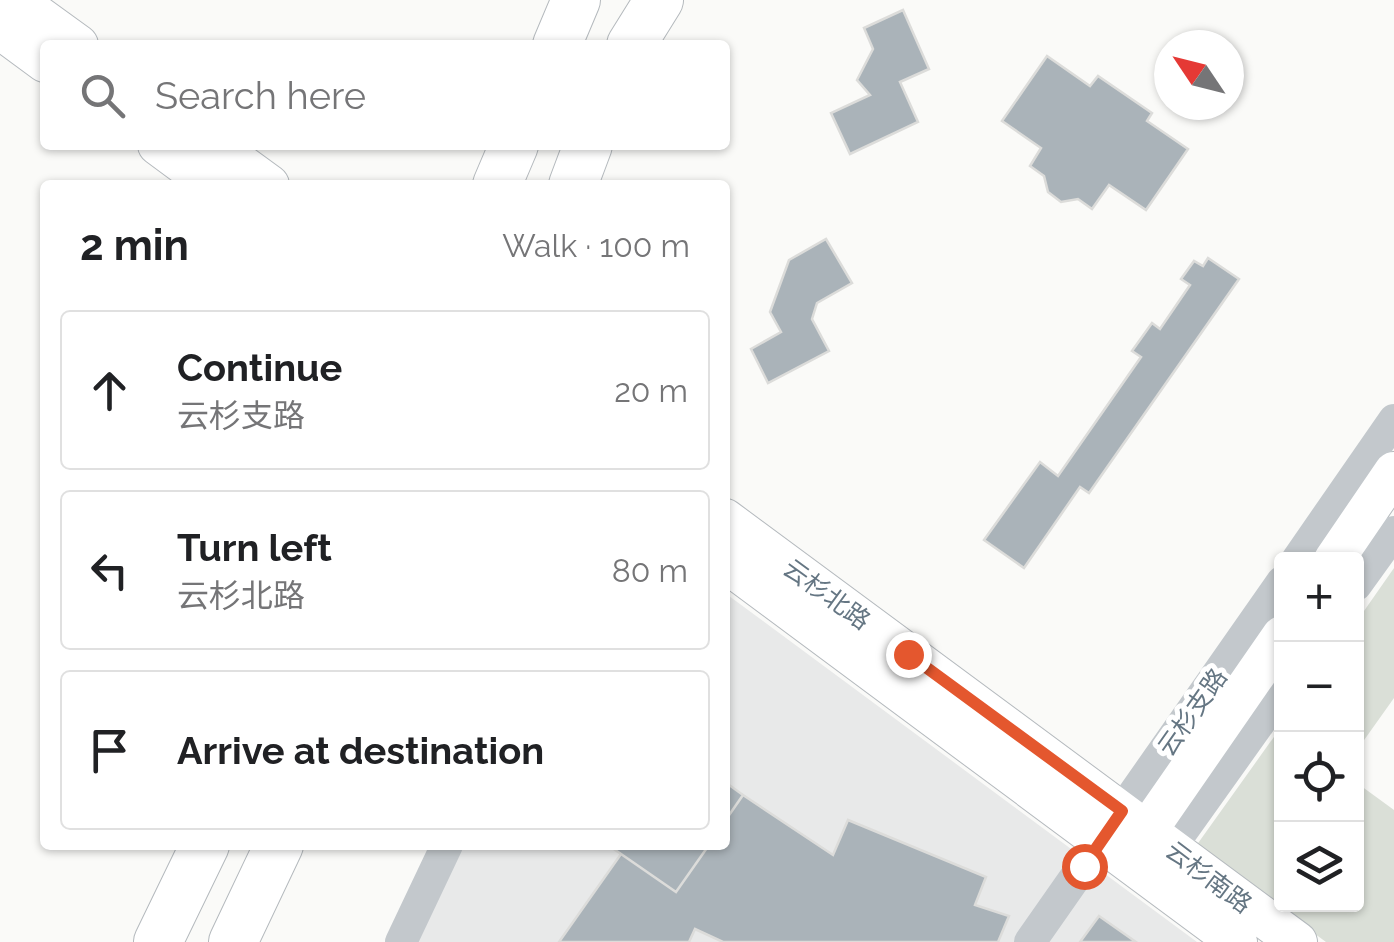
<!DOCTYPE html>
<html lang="en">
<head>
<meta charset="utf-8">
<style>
  body { margin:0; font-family:Raleway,"Noto Sans SC",sans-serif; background:#f6f6f6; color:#202124 }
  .controls { position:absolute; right:30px; bottom:30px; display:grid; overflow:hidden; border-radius:10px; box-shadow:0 2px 8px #0004 }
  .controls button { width:90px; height:90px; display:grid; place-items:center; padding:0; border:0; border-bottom:2px solid #e0e0e0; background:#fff; color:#202124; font:50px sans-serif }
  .compass { position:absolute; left:1154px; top:30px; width:90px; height:90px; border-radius:50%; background:#fff; box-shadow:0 2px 8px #0004; rotate:305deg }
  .stop { position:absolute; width:30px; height:30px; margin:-22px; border:8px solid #e4572e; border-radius:50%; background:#fff }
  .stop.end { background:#e4572e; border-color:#fff; box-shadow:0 2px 10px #0008 }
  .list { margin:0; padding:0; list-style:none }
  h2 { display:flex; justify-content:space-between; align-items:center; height:130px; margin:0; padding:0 40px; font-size:42px }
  h2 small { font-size:32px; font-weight:400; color:#757577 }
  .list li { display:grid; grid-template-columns:65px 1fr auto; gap:30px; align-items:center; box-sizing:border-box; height:160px; margin:0 20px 20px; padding:0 20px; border:2px solid #e0e0e0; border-radius:10px }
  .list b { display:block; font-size:38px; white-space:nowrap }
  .list p { margin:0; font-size:32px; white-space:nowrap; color:#757577 }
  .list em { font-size:32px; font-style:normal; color:#757577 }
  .icon { flex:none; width:55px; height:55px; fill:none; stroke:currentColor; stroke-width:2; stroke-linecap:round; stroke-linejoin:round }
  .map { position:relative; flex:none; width:1394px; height:942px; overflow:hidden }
  .search { position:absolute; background:#fff; box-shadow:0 2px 8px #0004; left:40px; top:40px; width:690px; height:110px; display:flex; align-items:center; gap:25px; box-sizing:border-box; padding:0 35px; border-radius:10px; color:#757577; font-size:38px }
  .panel { position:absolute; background:#fff; box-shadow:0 2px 8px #0004; left:40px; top:180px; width:690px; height:670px; border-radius:10px }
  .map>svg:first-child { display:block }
  .built { fill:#e8e9e9 }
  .green { fill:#dadfd7 }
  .building { fill:#aab3b9; stroke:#dcdcda; stroke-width:2.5 }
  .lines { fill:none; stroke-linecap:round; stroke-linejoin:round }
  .major-casing { stroke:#b5babe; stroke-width:42 }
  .highway-casing { stroke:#b4b9bd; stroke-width:50 }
  .minor { stroke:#c3c8cc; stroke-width:32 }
  .major { stroke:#fff; stroke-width:40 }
  .highway { stroke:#fff; stroke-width:48 }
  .route { stroke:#e4572e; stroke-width:12 }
  .labels { text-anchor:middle; stroke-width:10; stroke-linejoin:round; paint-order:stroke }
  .street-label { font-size:25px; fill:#657683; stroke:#fff }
</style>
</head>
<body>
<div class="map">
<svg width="1394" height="942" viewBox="0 0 1394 942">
  <rect width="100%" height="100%" fill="#fafaf8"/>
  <path class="built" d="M725,593l472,349h-780l46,-97h262z"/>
  <path class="green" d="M1394,568v130l-37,52v-129z
    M1281,727l1,177h74l1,-121 37,27v132h-68l-130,-96z"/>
  <path class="building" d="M903,10l26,59 -29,13 18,40 -68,32 -19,-41 39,-18 -13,-15 16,-31 -9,-21z
    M1047,56l43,30 8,-10 54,37 -5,8 41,28 -42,61 -37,-25 -17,24 -14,-10 -17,3 -13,-10 -4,-16 -14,-10 11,-18 -39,-27z
    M826,239l26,44 -35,20 -5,16 17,32 -61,32 -17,-34 30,-17 -11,-20 19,-52z
    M1208,258l31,21 -150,214 -9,-6 -56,81 -40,-28 56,-78 18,14 83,-119 -9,-6 20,-28 8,6 30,-44 -9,-6 13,-18 9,5z
    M725,782l18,13 -18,26z
    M743,795l90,60 15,-35 138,57 -11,28 34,11 -11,26h-275l-28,-13 -6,13h-130l62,-88 55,38 33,-47h16v-24z
    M608,845h101l-33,47z
    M1099,916l37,26h-56z"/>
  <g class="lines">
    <defs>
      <path id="major" d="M16,0l62,45
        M0,29l45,33
        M158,145l54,40
        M214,145l55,40
        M725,519l572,423
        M1334,560l60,-88
        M725,562l512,380
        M1133,851l149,-215"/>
      <path id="highway" d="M557,45l19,-45
        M631,45l28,-45
        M497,185l17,-40
        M573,185l15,-40
        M158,942l47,-97
        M233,942l46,-97"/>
    </defs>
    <use href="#major" class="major-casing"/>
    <use href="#highway" class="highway-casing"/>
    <path class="minor" d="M1297,560l97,-140
      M1356,585l38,-53
      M1158,865l124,-174
      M401,942l46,-97
      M1030,942l252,-360"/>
    <use href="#major" class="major"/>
    <use href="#highway" class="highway"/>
  </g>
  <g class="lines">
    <path class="route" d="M908,654l214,157 -38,55"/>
  </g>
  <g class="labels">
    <g class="street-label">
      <text transform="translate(827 594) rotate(36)" y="9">云杉北路</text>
      <text transform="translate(1192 712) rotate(-55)" y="9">云杉支路</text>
      <text transform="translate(1209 877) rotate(37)" y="9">云杉南路</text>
    </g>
  </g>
</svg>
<div class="controls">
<button>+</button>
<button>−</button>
<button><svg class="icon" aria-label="locate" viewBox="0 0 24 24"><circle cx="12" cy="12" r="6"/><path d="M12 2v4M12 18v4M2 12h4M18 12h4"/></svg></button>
<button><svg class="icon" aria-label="layers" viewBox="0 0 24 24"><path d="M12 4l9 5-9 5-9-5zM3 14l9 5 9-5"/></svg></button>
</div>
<svg class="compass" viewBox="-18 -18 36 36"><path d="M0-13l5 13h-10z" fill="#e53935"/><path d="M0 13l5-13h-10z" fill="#757577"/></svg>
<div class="stop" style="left:1084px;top:866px"></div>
<div class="stop end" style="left:908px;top:654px"></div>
<div class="search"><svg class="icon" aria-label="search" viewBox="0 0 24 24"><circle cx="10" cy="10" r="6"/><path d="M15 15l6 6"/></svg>Search here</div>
<section class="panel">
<h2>2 min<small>Walk · 100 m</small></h2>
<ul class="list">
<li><svg class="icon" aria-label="ahead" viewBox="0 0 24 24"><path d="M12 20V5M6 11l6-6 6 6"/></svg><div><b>Continue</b><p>云杉支路</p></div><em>20 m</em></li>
<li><svg class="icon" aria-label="left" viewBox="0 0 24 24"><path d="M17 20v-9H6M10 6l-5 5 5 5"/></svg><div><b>Turn left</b><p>云杉北路</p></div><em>80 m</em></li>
<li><svg class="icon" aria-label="arrive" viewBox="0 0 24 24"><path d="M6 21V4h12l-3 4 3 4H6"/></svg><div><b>Arrive at destination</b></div></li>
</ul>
</section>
</div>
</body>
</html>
